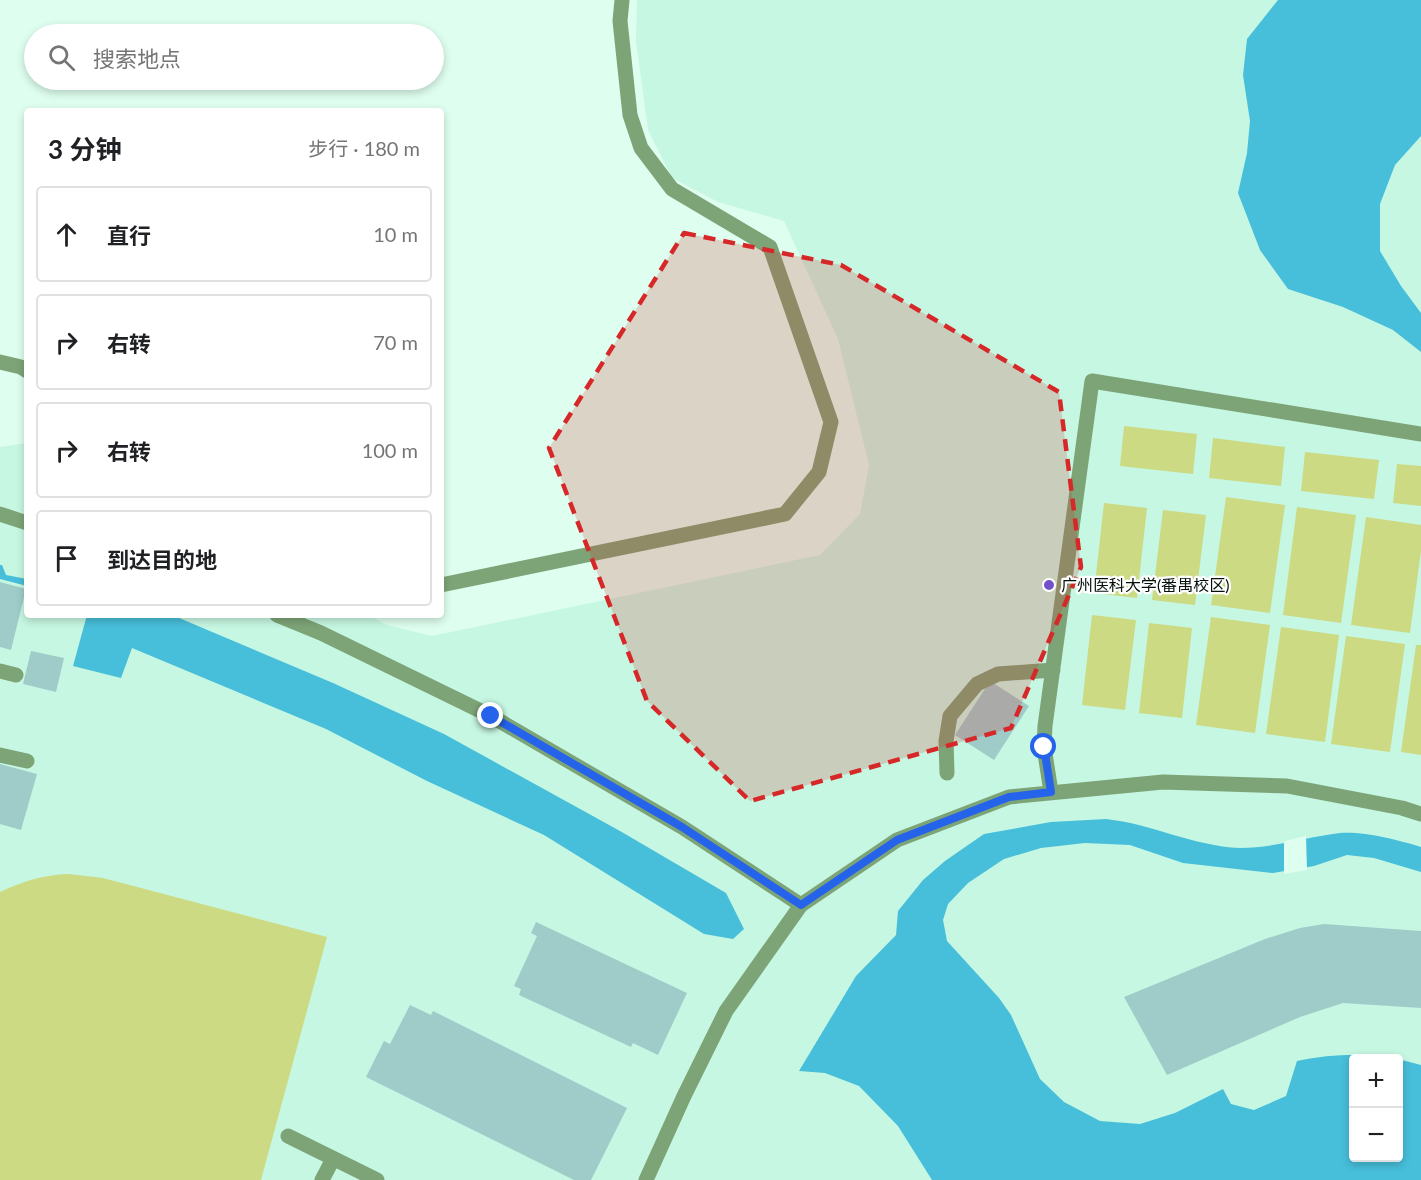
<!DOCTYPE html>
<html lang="zh">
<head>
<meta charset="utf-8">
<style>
  body { margin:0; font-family:Lato,"Noto Sans SC",sans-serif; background:#f6f6f6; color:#202124 }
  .controls { position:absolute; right:18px; bottom:18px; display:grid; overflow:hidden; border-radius:6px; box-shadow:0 3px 9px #0003 }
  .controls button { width:54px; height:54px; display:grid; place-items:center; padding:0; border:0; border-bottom:2px solid #e0e0e0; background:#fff; color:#202124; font:30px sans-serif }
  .stop { position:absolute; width:18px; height:18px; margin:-14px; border:4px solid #2563eb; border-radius:50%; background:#fff }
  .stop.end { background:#2563eb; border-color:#fff; box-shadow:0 2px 6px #0008 }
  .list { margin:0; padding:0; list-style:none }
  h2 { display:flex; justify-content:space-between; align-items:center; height:78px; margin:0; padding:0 24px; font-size:26px }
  h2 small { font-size:20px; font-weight:400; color:#757577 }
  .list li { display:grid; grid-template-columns:39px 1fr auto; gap:18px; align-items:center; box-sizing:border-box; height:96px; margin:0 12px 12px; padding:0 12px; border:2px solid #e0e0e0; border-radius:6px }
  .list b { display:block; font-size:22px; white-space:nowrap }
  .list em { font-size:20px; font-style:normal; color:#757577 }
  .icon { flex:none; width:33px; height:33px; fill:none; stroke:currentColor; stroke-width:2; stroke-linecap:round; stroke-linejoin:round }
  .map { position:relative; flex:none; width:1421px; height:1180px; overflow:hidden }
  .search { position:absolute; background:#fff; box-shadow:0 3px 9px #0003; left:24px; top:24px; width:420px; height:66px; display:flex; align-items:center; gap:15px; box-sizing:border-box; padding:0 21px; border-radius:33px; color:#757577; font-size:22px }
  .panel { position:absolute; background:#fff; box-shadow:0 3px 9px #0003; left:24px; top:108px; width:420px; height:510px; border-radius:6px }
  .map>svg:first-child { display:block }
  .built { fill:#c6f7e2; fill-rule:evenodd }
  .green { fill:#ccda84 }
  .water { fill:#47beda }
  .pier { fill:#defeef }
  .building { fill:#9fccc9 }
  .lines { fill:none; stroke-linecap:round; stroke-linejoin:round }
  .street { stroke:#7da477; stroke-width:15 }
  .route { stroke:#2563eb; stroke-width:8 }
  .marked { fill:#d62828; fill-opacity:0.2; stroke:#d62828; stroke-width:4.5; stroke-dasharray:12 8; stroke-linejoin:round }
  .poi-dot { fill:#7351cb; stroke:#fff; stroke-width:2 }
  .labels { text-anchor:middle; stroke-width:4.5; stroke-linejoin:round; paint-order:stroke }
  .poi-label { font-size:16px; fill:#04110b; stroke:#fff; text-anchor:start }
</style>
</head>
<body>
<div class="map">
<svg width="1421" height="1180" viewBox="0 0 1421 1180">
  <rect width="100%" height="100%" fill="#defeef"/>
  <path class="built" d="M637,0h784v1180h-1421v-733l27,-4v172h341l19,10 45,11 388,-81 40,-41 9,-49 -31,-126 -54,-118 -66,-19 -46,-24 -24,-48 -12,-89zM1354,1058h44v100h-44z"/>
  <path class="green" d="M1124,426l73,8 -4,40 -73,-8z
    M1213,438l72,9 -4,39 -72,-8z
    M1305,452l74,8 -5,39 -73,-8z
    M1397,464l24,2v40l-28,-3z
    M1226,497l59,8 -15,108 -59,-8z
    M1104,503l43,5 -10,90 -43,-5z
    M1297,507l59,8 -15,108 -58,-8z
    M1163,510l43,5 -11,90 -43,-5z
    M1366,517l55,8v26l-11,82 -59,-8z
    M1092,615l44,5 -11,90 -43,-5z
    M1211,617l59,8 -15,108 -59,-8z
    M1149,623l43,5 -10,90 -43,-5z
    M1281,627l58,8 -14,107 -59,-8z
    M1346,636l59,8 -15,108 -59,-8z
    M1416,645h5v110l-20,-3z
    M69,874l34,4 224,59 -66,243h-261v-288c24,-11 42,-17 69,-18z"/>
  <path class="water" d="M1278,0h143v136l-26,29 -15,39v47l21,35 20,27v39l-28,-22 -50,-23 -55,-18 -28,-39 -22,-57 9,-40 3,-32 -7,-46 4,-36z
    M0,565h2l4,10 21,4v7l-27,-7z
    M87,615h85l161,68 111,51 176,97 106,62 18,36 -11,10 -29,-5 -160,-99 -117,-54 -101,-52 -194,-81 -11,30 -48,-12z
    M1106,819c46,5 87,27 134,29 34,0 66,-11 100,-15 23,-2 59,7 81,14v25l-47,-14 -27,-3 -33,11 -41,7 -90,-10 -53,-18 -45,-2 -44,5 -37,11 -36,24 -20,21 -5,16 4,21 52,57 12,17 29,64 24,23 36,19 40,3 35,-11 48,-24 8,15 23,6 32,-14 11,-35c33,-7 63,-7 96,-4l5,1h-44v100h44v-99l23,6v115h-489l-34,-54 -39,-40 -34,-13 -26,-2 57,-95 40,-41 2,-24 25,-31 22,-19 39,-27 67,-12z"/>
  <path class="pier" d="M1306,836l1,34 -23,4v-33z"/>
  <path class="building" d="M0,582l26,7 -15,61 -11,-3z
    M31,651l33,7 -8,34 -33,-8z
    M990,681l39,25 -35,54 -39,-25z
    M0,764l37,10 -16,56 -21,-6z
    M536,922l151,71 -29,62 -25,-12 -2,4 -112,-52 2,-6 -7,-3 23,-50 -6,-3z
    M1324,924l97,7v77l-78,-5 -43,14 -133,58 -43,-78 141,-58 35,-11z
    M410,1005l21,10 2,-4 194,97 -36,72h-17l-208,-103 18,-36 6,3z"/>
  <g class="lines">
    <path class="street" d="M0,362l21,5 6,4
      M0,514l27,9
      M441,585l344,-71 34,-42 12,-50 -61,-175 -98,-58 -31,-41 -11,-33 -10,-94 2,-21
      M277,615l44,18 170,83 191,111 119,78
      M0,671l16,4
      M0,755l27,6
      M947,773l-1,-32 4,-25 27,-32 21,-10 55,-4
      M1051,792l-7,-45 1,-21 47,-345 329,53
      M288,1136l89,44
      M322,1180l11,-21
      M646,1180l38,-84 42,-85 75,-106 96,-65 112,-43 154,-15 124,4 115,22 19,6"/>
  </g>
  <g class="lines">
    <path class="route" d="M491,716l191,111 119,78 96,-65 112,-43 42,-5 -7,-45"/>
  </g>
  <path class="marked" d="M684,233l157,32 218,127 22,175 -70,161 -261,73 -103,-100 -98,-253z"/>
  <circle class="poi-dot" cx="1049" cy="585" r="6"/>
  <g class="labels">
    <g class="poi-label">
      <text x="1061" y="591">广州医科大学(番禺校区)</text>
    </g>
  </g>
</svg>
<div class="controls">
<button>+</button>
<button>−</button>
</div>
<div class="stop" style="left:1044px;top:747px"></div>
<div class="stop end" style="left:491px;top:716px"></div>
<div class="search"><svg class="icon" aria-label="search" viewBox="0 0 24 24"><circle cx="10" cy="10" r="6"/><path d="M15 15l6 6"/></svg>搜索地点</div>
<section class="panel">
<h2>3 分钟<small>步行 · 180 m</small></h2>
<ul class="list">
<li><svg class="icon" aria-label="ahead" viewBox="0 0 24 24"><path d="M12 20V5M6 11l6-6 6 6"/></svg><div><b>直行</b></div><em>10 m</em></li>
<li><svg class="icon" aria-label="right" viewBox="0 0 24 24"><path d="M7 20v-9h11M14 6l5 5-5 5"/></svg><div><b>右转</b></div><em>70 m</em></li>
<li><svg class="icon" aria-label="right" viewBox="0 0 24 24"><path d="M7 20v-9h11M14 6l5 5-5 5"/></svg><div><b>右转</b></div><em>100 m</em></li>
<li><svg class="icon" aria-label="arrive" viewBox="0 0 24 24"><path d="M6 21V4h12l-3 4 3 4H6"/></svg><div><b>到达目的地</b></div></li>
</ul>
</section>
</div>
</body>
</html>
